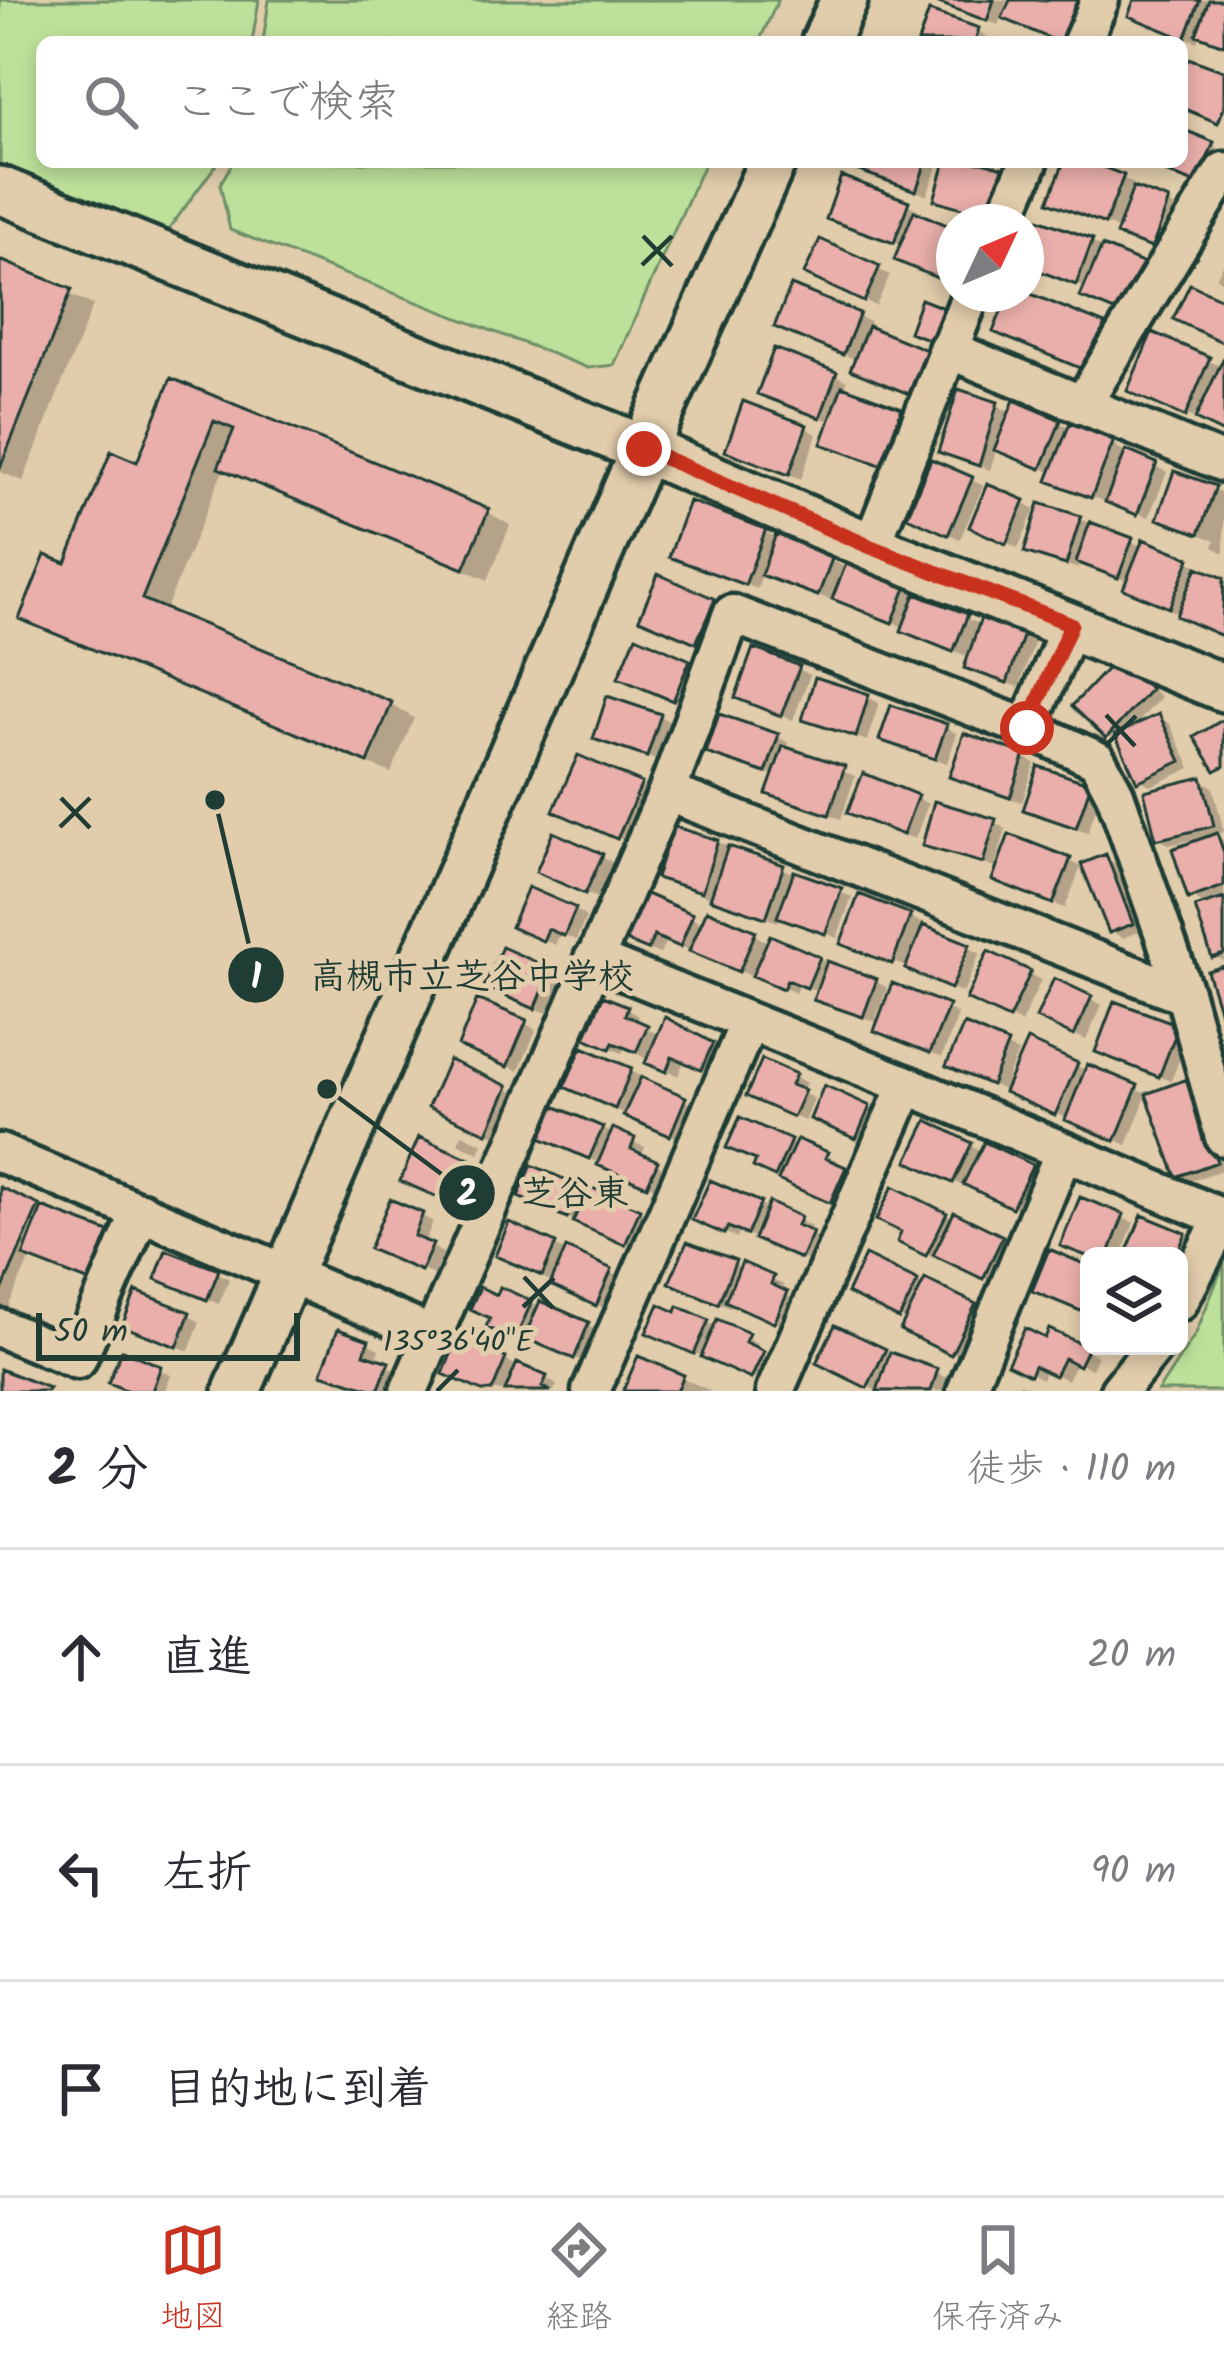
<!DOCTYPE html>
<html lang="ja">
<head>
<meta charset="utf-8">
<style>
  body { margin:0; font-family:Kalam,"Klee One",sans-serif; background:#f2f2f3; color:#2b2b33 }
  .controls { position:absolute; right:36px; bottom:36px; display:grid; overflow:hidden; border-radius:18px; box-shadow:0 6px 18px #0003 }
  .controls button { width:108px; height:108px; display:grid; place-items:center; padding:0; border:0; border-bottom:3px solid #e1e1e2; background:#fff; color:#2b2b33; font:60px sans-serif }
  .compass { position:absolute; left:936px; top:204px; width:108px; height:108px; border-radius:50%; background:#fff; box-shadow:0 6px 18px #0003; rotate:46deg }
  .scale { position:absolute; left:36px; bottom:30px; width:264px; box-sizing:border-box; padding-left:12px; border:6px solid #1f3d34; border-top:0; font-size:33px; line-height:42px; white-space:nowrap; color:#1f3d34; -webkit-text-stroke:9px #e1ccab; paint-order:stroke }
  .stop { position:absolute; width:36px; height:36px; margin:-27px; border:9px solid #c8321e; border-radius:50%; background:#fff }
  .stop.end { background:#c8321e; border-color:#fff; box-shadow:0 3px 12px #0008 }
  .list { margin:0; padding:0; list-style:none }
  h2 { display:flex; justify-content:space-between; align-items:center; height:156px; margin:0; padding:0 48px; font-size:51px }
  h2 small { font-size:39px; font-weight:400; color:#7c7c81 }
  .list li { display:grid; grid-template-columns:78px 1fr auto; gap:36px; align-items:center; box-sizing:border-box; height:216px; padding:0 48px; border-top:3px solid #e1e1e2 }
  .list b { display:block; font-size:45px; white-space:nowrap }
  .list em { font-size:39px; font-style:normal; color:#7c7c81 }
  .icon { flex:none; width:66px; height:66px; fill:none; stroke:currentColor; stroke-width:2; stroke-linecap:round; stroke-linejoin:round }
  .map { position:relative; flex:none; width:1224px; height:1391px; overflow:hidden }
  .search { position:absolute; background:#fff; box-shadow:0 6px 18px #0003; left:36px; right:36px; top:36px; height:132px; display:flex; align-items:center; gap:30px; box-sizing:border-box; padding:0 42px; border-radius:18px; color:#7c7c81; font-size:45px }
  .sheet { height:804px; background:#fff }
  nav { display:flex; justify-content:space-around; align-items:center; box-sizing:border-box; height:168px; border-top:3px solid #e1e1e2; background:#fff; font-size:33px; color:#7c7c81 }
  nav a { display:grid; justify-items:center; gap:6px }
  nav .on { color:#c8321e }
  .map>svg:first-child { display:block }
  .green { fill:#bde19b; stroke:#6e8f68; stroke-width:3 }
  .shadow { fill:#0003 }
  .building { fill:#eaafab; stroke:#1f3d34; stroke-width:3 }
  .lines { fill:none; stroke-linecap:round; stroke-linejoin:round }
  .minor-casing { stroke:#1f3d34; stroke-width:45 }
  .tertiary-casing { stroke:#1f3d34; stroke-width:54 }
  .minor { stroke:#e1ccab; stroke-width:36 }
  .tertiary { stroke:#e1ccab; stroke-width:45 }
  .route { stroke:#c8321e; stroke-width:15 }
  .ticks { fill:none; stroke:#1f3d34; stroke-width:4.5 }
  .ticks-label { font-size:30px; text-anchor:middle; fill:#1f3d34; stroke:#e1ccab; stroke-width:10; stroke-linejoin:round; paint-order:stroke }
  .leader { fill:none; stroke:#1f3d34; stroke-width:4.5 }
  .callout-dot { fill:#1f3d34; stroke:#e1ccab; stroke-width:4.5 }
  .mark-label { font-size:36px; text-anchor:middle; font-weight:bold; fill:#fff }
  .callout-label { font-size:36px; text-anchor:middle; font-weight:bold; fill:#1f3d34; stroke:#e1ccab; stroke-width:10; stroke-linejoin:round; paint-order:stroke }
</style>
</head>
<body>
<div class="map">
<svg width="1224" height="1391" viewBox="0 0 1224 1391">
  <rect width="100%" height="100%" fill="#e1ccab"/>
  <filter id="ink" filterUnits="userSpaceOnUse"><feTurbulence type="fractalNoise" baseFrequency=".00833" numOctaves="2"/><feDisplacementMap in="SourceGraphic" scale="24" xChannelSelector="R" yChannelSelector="G"/><feConvolveMatrix kernelMatrix="1 2 1 2 8 2 1 2 1" color-interpolation-filters="sRGB"/></filter>
  <g filter="url(#ink)">
    <path class="green" d="M0,0h259l-7,42h-210v120h176l-51,70 -167,-67z
      M269,0h509l-19,42h-496z
      M233,162h472l-91,203 -26,3 -358,-138 -10,-46z
      M1224,1263v128h-66l38,-58z"/>
    <path class="shadow" d="M943,0h64l-3,9 4,2 5,-11h56l8,42h-16l-59,-27 -4,10 -44,-17z
      M1137,0h87v45l-23,-11 -4,8 -54,-21z
      M931,15l47,16 11,7 -1,4h-66z
      M1182,132l42,19 -15,37 -61,-26h34z
      M853,162h86l-12,33 -64,-23z
      M1067,162h15l40,16 12,6 -2,5 47,20 -15,43 -33,-12 -11,-6 1,-4 -58,-23z
      M907,204l12,6 -2,6 37,15v53l-51,-38 -62,-22z
      M1091,242l53,25 11,7 -68,15 -61,-26z
      M821,243l69,32 -14,31 -57,-26z
      M0,263l93,42 -70,176 -23,-9z
      M1224,263v20l-8,-5z
      M858,316l12,6 -3,7 70,30 -16,39 -56,-22 -8,-16 -68,-28z
      M1154,336l68,31 2,-4v68l-82,-35z
      M836,375l11,6 -3,9 68,27 -19,52 -57,-20 -4,-27 -60,-23z
      M173,382l314,130 23,13 -22,55 -264,-112 -59,143 226,94 23,13 -23,55 -345,-142 -23,-13 44,-51 71,-101z
      M997,405l15,8 48,10 53,20 10,9 44,20 -18,45 -87,-31 -9,-13 -56,-25 -7,22 -49,-19z
      M806,428l11,6 -16,45 -73,-29z
      M972,480l11,6 -23,53 -38,-17z
      M989,488l46,21 -17,39 -34,-16z
      M1214,489l10,5v59l-11,-6 2,-7 -43,-16z
      M1080,519l63,28 45,14 12,6 -2,3 26,11v54l-86,-40 -9,-13 -49,-21 -2,8 -51,-19z
      M764,532l83,36 60,17 11,7 -2,5 66,28 42,9 11,6 -16,47 -41,-14 -8,-16 -54,-20 -10,-9 -75,-32 -1,4 -67,-28 -6,17 -73,-27z
      M714,601l11,7 -17,39 -54,-23z
      M689,662l11,7 -15,36 -52,-22z
      M1129,668l32,29 -31,34 29,-14 11,7 21,44 -40,18 -11,-7 -21,-37 -11,-6z
      M798,669l12,6 -17,45 -43,-16z
      M868,697l11,6 -12,38 -62,-22z
      M660,716l11,7 -12,38 -63,-23z
      M946,727l11,7 -10,29 -53,-18z
      M778,737l11,6 -2,7 68,26 -14,43 -60,-20 -11,-6 6,-17 -55,-18z
      M1024,757l11,6 -13,39 -58,-20z
      M1202,780l11,7 11,45 -10,3 10,6v120l-9,-5 -8,-50 -16,-9 8,-59 -29,7 -12,-7z
      M640,786l11,6 -22,50 -61,-26z
      M1089,787l12,6 -13,39 -50,-17z
      M917,798l11,6 -13,35 -53,-20z
      M994,822l12,7 -11,37 75,-5 11,6 -16,41 -59,-22 -7,-17 -74,-25z
      M717,842l135,55 -15,41 -57,-23 -2,7 -53,-18 -65,-28z
      M602,856l11,7 -16,35 -46,-21z
      M1105,858l12,6 26,66 -20,8 -12,-7z
      M645,897l59,27 5,-10 61,29 2,-4 103,42 12,7 -11,30 5,2 66,-12 11,7 -16,42 -53,-21 -9,-13 -52,-18 -11,-6 2,-7 -20,-8 -4,9 -43,-21 -1,4 -85,-36 -6,14 -22,-9z
      M575,910l11,7 -10,23 -16,-7 -5,12 -29,-13z
      M910,917l11,6 -1,4 60,26 -17,40 -58,-27 -50,-17z
      M503,951l59,27 -15,35 -48,-20z
      M989,955l52,25 -20,43 -40,-19z
      M1056,982l46,23 -16,35 -35,-17z
      M627,1009l11,7 -3,7 25,12 51,11 11,6 -9,22 -29,-13 -6,15 -53,-29 -3,6 -22,-10z
      M525,1023l11,7 -17,41 -46,-20z
      M965,1028l53,24 -11,26 6,2 63,-14 71,28 -20,51 -166,-74z
      M1177,1028l12,6 -18,47 -61,-24z
      M631,1071l11,6 -2,3 56,26 -14,34 -103,-47z
      M794,1076l12,7 -4,9 12,7 -9,22 -44,-19z
      M1186,1082l12,7 26,71v9l-34,12 -11,-6z
      M507,1088l11,7 -19,42 -56,-24z
      M869,1108l11,7 -12,28 -43,-19z
      M928,1124l54,28 60,22 -18,38 -57,-29 -2,4 -43,-21z
      M602,1129l43,18 -4,9 27,14 -9,20 -106,-48z
      M462,1134l21,10 -4,9 -21,-10z
      M798,1142l40,19 -2,5 20,10 -14,31 -74,-35 22,-29 7,4z
      M469,1162l11,6 -16,37 -52,-23z
      M533,1169l117,49 -13,31 -104,-47z
      M0,1190l119,52 -17,44 -71,-30 -26,58 -5,-2z
      M894,1190l119,55 -18,38 -55,-27 -2,4 -26,-13z
      M1081,1200l53,23 -13,33h-32z
      M760,1205l51,21 -3,7 15,8 -10,22 -73,-32 -3,7 -30,-13z
      M422,1216l11,6 -9,21 19,10 -9,22 -50,-21z
      M511,1226l111,52 -14,32 -98,-49z
      M1184,1236l11,6 -16,39v-25h-50z
      M689,1246l95,39 -3,7 16,9 -11,26 -54,-25 -2,6 -46,-20z
      M866,1259l119,54 -21,45 -49,-23 -7,-14 -46,-23z
      M218,1273l11,6 -10,25 -49,-19z
      M531,1303l68,28 -13,32 -56,-26 -3,7 -26,-12 -8,-14z
      M188,1315l12,7 -11,29 -52,-20z
      M708,1323l50,20 -3,7 18,10 -10,23 -102,-45z
      M836,1329l112,49 -4,13h-67l-46,-22z
      M1051,1333l47,23 -6,13 -16,-7 -9,18 -21,-10 -4,9 -31,-16 36,-21z
      M460,1341l86,37 11,7 -3,6h-69z
      M367,1343l12,6 -4,12 24,11 -7,19h-23l-44,-18z
      M123,1354l48,21 -6,16h-36z
      M682,1378l29,13h-85z
      M1020,1383l16,8h-19z"/>
    <path class="building" d="M940,0h54l-7,21 -48,-18z
      M1010,0h67l4,2 -17,40h-6l-56,-24z
      M1134,0h66l-15,39 -57,-23z
      M1209,0h15v45l-28,-10z
      M929,11l50,17 -4,14h-57z
      M1188,58l36,13v36l-6,16 -36,-15v-34z
      M1182,129l32,13 -17,42 -53,-20 38,-2z
      M849,162h77l-10,29 -68,-24z
      M945,162h38l20,6 -14,48 -55,-16z
      M1064,162h26l34,13 -19,49 -57,-22z
      M841,176l68,25 -15,42 -68,-24z
      M1133,187l36,13 -17,48 -36,-13z
      M914,211l40,17v57l-60,-25z
      M1038,219l55,20 -17,46 -50,-19v-13z
      M820,239l60,27 -16,36 -60,-28z
      M1102,246l43,18 -21,51 -44,-18z
      M0,260l72,29 -72,179z
      M1190,284l34,16v43l-51,-24z
      M791,285l69,28 -17,42 -69,-28z
      M1026,292l79,32 -18,47 -94,-39 15,-38z
      M921,299l23,9 -11,33 -24,-9z
      M868,326l59,24 -18,44 -59,-24z
      M1152,332l58,25 -25,60 -58,-26z
      M774,348l63,24 -17,46 -63,-24z
      M1223,359l1,1v73l-29,-14z
      M171,378l318,131 -25,60 -246,-101 16,-39 -20,-8 -72,178 250,103 -24,61 -349,-144 26,-64 21,8 45,-112 26,11z
      M842,386l60,22 -21,57 -60,-21z
      M958,389l40,13 -19,64 -41,-14z
      M1014,400l47,20 -20,49 -47,-19z
      M743,401l64,24 -18,50 -64,-24z
      M1070,423l44,17 -23,58 -44,-17z
      M1126,450l31,13 -20,52 -32,-13z
      M931,459l42,18 -25,58 -41,-18z
      M1174,471l42,15 -17,48 -42,-15z
      M987,484l38,16 -19,44 -37,-17z
      M689,501l77,28 -21,56 -76,-28z
      M1039,503l42,13 -15,49 -42,-13z
      M1090,522l43,16 -15,40 -42,-16z
      M776,534l57,22 -15,40 -57,-21z
      M1143,539l47,19 -21,50 -46,-19z
      M848,559l60,24 -16,40 -60,-24z
      M1197,567l27,11 -2,58 -46,-20z
      M658,574l57,25 -19,44 -57,-24z
      M915,594l53,20 -15,38 -52,-21z
      M982,615l43,16 -18,52 -43,-15z
      M636,636l54,24 -17,41 -55,-23z
      M753,648l47,18 -19,50 -46,-18z
      M1117,658l34,31 -45,49 -34,-32z
      M815,677l54,17 -13,43 -54,-17z
      M607,696l54,18 -14,43 -54,-18z
      M891,705l56,19 -12,35 -56,-19z
      M719,714l60,20 -13,39 -60,-20z
      M1159,714l22,47 -44,21 -22,-48z
      M1224,719v47l-9,5 -21,-34z
      M964,733l61,21 -15,44 -61,-21z
      M783,746l62,20 -16,49 -63,-21z
      M578,755l64,28 -25,56 -64,-28z
      M1038,766l53,18 -15,44 -53,-18z
      M863,773l55,22 -15,40 -56,-22z
      M1202,777l12,49 -58,14 -12,-49z
      M934,801l62,18 -13,44 -61,-17z
      M672,826l46,14 -16,52 -46,-14z
      M553,832l50,22 -18,40 -49,-22z
      M1217,833l7,20v33l-36,13 -16,-50z
      M1009,834l62,24 -18,46 -61,-24z
      M728,846l56,19 -18,53 -56,-19z
      M1106,854l27,70 -24,9 -28,-69z
      M794,871l48,17 -17,46 -48,-17z
      M528,887l48,21 -12,28 -16,-7 -5,12 -32,-14z
      M644,893l49,21 -13,33 -26,-11 -6,14 -25,-10z
      M859,894l52,20 -19,50 -52,-20z
      M1224,898v56l-12,4 -17,-51z
      M707,910l49,21 -17,41 -50,-21z
      M923,925l47,19 -19,45 -46,-20z
      M770,935l50,22 -13,31 -20,-8 -4,9 -31,-13z
      M502,947l50,22 -17,40 -51,-22z
      M988,951l43,20 -22,48 -43,-20z
      M827,961l50,18 -14,38 -50,-17z
      M1224,966v56h-1l-16,-51z
      M1054,978l38,18 -18,40 -38,-18z
      M892,983l57,22 -19,48 -56,-22z
      M603,996l25,10 -3,9 23,10 -12,27 -23,-9 -3,6 -25,-11z
      M477,999l50,21 -20,47 -49,-21z
      M1114,1001l65,24 -20,52 -64,-25z
      M665,1017l48,26 -12,27 -29,-13 -6,15 -21,-9z
      M964,1024l44,19 -17,42 -45,-19z
      M1027,1040l51,23 -23,52 -51,-23z
      M582,1047l50,21 -17,41 -51,-22z
      M762,1059l34,15 -5,11 14,5 -12,27 -47,-21z
      M449,1060l59,26 -21,47 -59,-26z
      M1087,1064l51,21 -23,56 -50,-21z
      M641,1077l45,20 -16,39 -47,-20z
      M1187,1079l30,83 -41,15 -30,-83z
      M824,1085l46,21 -14,33 -46,-20z
      M552,1105l51,22 -14,32 -51,-22z
      M740,1117l51,23 -16,37 -22,-10 3,-7 -30,-12z
      M927,1120l45,23 -19,40 -46,-22z
      M613,1128l22,10 -4,11 27,12 -11,25 -50,-21z
      M419,1137l51,22 -19,44 -51,-22z
      M797,1139l31,13 -3,6 21,9 -16,36 -52,-23z
      M984,1142l49,23 -21,43 -49,-24z
      M532,1165l48,21 -13,32 -49,-21z
      M710,1180l51,22 -14,33 -19,-8 -4,7 -32,-14z
      M588,1186l52,23 -15,36 -52,-23z
      M893,1186l54,27 -21,43 -29,-14 4,-10 -25,-12z
      M0,1187l39,18 -39,90z
      M1080,1197l44,17 -16,42 -19,1 -29,-11z
      M390,1199l33,14 -9,23 19,8 -12,27 -52,-22z
      M769,1202l32,15 -4,8 16,7 -12,27 -47,-20z
      M42,1207l67,25 -19,50 -67,-26z
      M954,1212l49,24 -20,43 -50,-24z
      M1142,1215l44,18 -10,23h-51z
      M509,1222l47,21 -14,33 -47,-20z
      M687,1242l49,18 -18,44 -49,-21z
      M566,1248l46,21 -16,37 -46,-21z
      M1049,1249l40,17v30l-6,16 -51,-21z
      M166,1250l53,20 -12,30 -52,-21z
      M865,1255l53,26 -19,38 -52,-26z
      M742,1262l32,14 -3,8 17,8 -14,31 -49,-22z
      M925,1279l51,25 -25,51 -51,-25z
      M480,1287l17,8 3,-8 32,14 -17,39 -29,-13 4,-9 -20,-9z
      M136,1291l54,21 -13,35 -55,-21z
      M540,1301l49,21 -15,37 -50,-21z
      M659,1304l17,8 2,-6 31,14 -15,34 -48,-21z
      M717,1319l32,14 -4,9 19,9 -13,28 -50,-22z
      M835,1325l51,24 -19,39 -51,-25z
      M1025,1328l20,10 4,-9 39,18 -9,19 -15,-8 -9,18 -21,-10 -4,9 -23,-11z
      M338,1329l31,11 -5,14 25,8 -11,29 -57,-17z
      M458,1337l48,21 -14,33h-10l-39,-17z
      M122,1350l39,16 -9,25h-24l-20,-8z
      M890,1352l48,17 -7,22h-54z
      M638,1356l46,19 -7,16h-54z
      M517,1363l30,13 -5,11 9,4h-46z
      M0,1369l49,19 -2,3h-47z"/>
    <g class="lines">
      <defs>
        <path id="minor" d="M1082,42l18,-42
          M1003,222l26,-60
          M947,349l277,114
          M1082,405l142,-234
          M871,547l100,-253
          M1027,728l44,-104
          M667,792l518,203
          M593,959l314,126 316,133
          M0,1153l435,183
          M1179,1302l45,-86
          M0,1328l77,32 64,-149
          M409,1391l258,-599 65,-178 295,114 70,32 18,34 70,201 39,142
          M591,1391l158,-369
          M775,1391l132,-306
          M966,1391l98,-240
          M1119,1391l36,-45"/>
        <path id="tertiary" d="M825,42l19,-42
          M0,190l644,259 227,98 353,141
          M237,1391l407,-942 128,-287"/>
      </defs>
      <use href="#minor" class="minor-casing"/>
      <use href="#tertiary" class="tertiary-casing"/>
      <use href="#minor" class="minor"/>
      <use href="#tertiary" class="tertiary"/>
    </g>
  </g>
  <g class="lines" filter="url(#ink)">
    <path class="route" d="M644,449l227,98 200,77 -44,104"/>
  </g>
  <path class="ticks" d="M643,236l29,30M642,265l30,-29M1106,715l29,31M1106,745l30,-29M61,798l29,30M60,827l30,-29M524,1277l29,31M523,1307l31,-29M437,1391l21,-21"/>
  <g class="ticks-label">
    <text x="458" y="1351">135°36'40"E</text>
  </g>
  <path class="leader" d="M215 800L256 975M327 1089L467 1193"/>
  <g class="callout-dot">
    <circle cx="215" cy="800" r="12"/>
    <circle cx="327" cy="1089" r="12"/>
    <circle cx="256" cy="975" r="30"/>
    <circle cx="467" cy="1193" r="30"/>
  </g>
  <g class="mark-label">
    <text x="256" y="988">1</text>
    <text x="467" y="1205">2</text>
  </g>
  <g class="callout-label">
    <text x="472" y="988">高槻市立芝谷中学校</text>
    <text x="575" y="1205">芝谷東</text>
  </g>
</svg>
<div class="controls">
<button><svg class="icon" aria-label="layers" viewBox="0 0 24 24"><path d="M12 4l9 5-9 5-9-5zM3 14l9 5 9-5"/></svg></button>
</div>
<svg class="compass" viewBox="-18 -18 36 36"><path d="M0-13l5 13h-10z" fill="#e53935"/><path d="M0 13l5-13h-10z" fill="#7c7c81"/></svg>
<div class="scale">50 m</div>
<div class="stop" style="left:1027px;top:728px"></div>
<div class="stop end" style="left:644px;top:449px"></div>
<div class="search"><svg class="icon" aria-label="search" viewBox="0 0 24 24"><circle cx="10" cy="10" r="6"/><path d="M15 15l6 6"/></svg>ここで検索</div>
</div>
<section class="sheet">
<h2>2 分<small>徒歩 · 110 m</small></h2>
<ul class="list">
<li><svg class="icon" aria-label="ahead" viewBox="0 0 24 24"><path d="M12 20V5M6 11l6-6 6 6"/></svg><div><b>直進</b></div><em>20 m</em></li>
<li><svg class="icon" aria-label="left" viewBox="0 0 24 24"><path d="M17 20v-9H6M10 6l-5 5 5 5"/></svg><div><b>左折</b></div><em>90 m</em></li>
<li><svg class="icon" aria-label="arrive" viewBox="0 0 24 24"><path d="M6 21V4h12l-3 4 3 4H6"/></svg><div><b>目的地に到着</b></div></li>
</ul>
</section>
<nav>
<a class="on"><svg class="icon" aria-label="map" viewBox="0 0 24 24"><path d="M3 6l6-2 6 2 6-2v14l-6 2-6-2-6 2zM9 4v14M15 6v14"/></svg>地図</a>
<a><svg class="icon" aria-label="directions" viewBox="0 0 24 24"><path d="M12 3l9 9-9 9-9-9zM9 14v-3h6M13 9l2 2-2 2"/></svg>経路</a>
<a><svg class="icon" aria-label="saved" viewBox="0 0 24 24"><path d="M7 4h10v16l-5-4-5 4z"/></svg>保存済み</a>
</nav>
</body>
</html>
